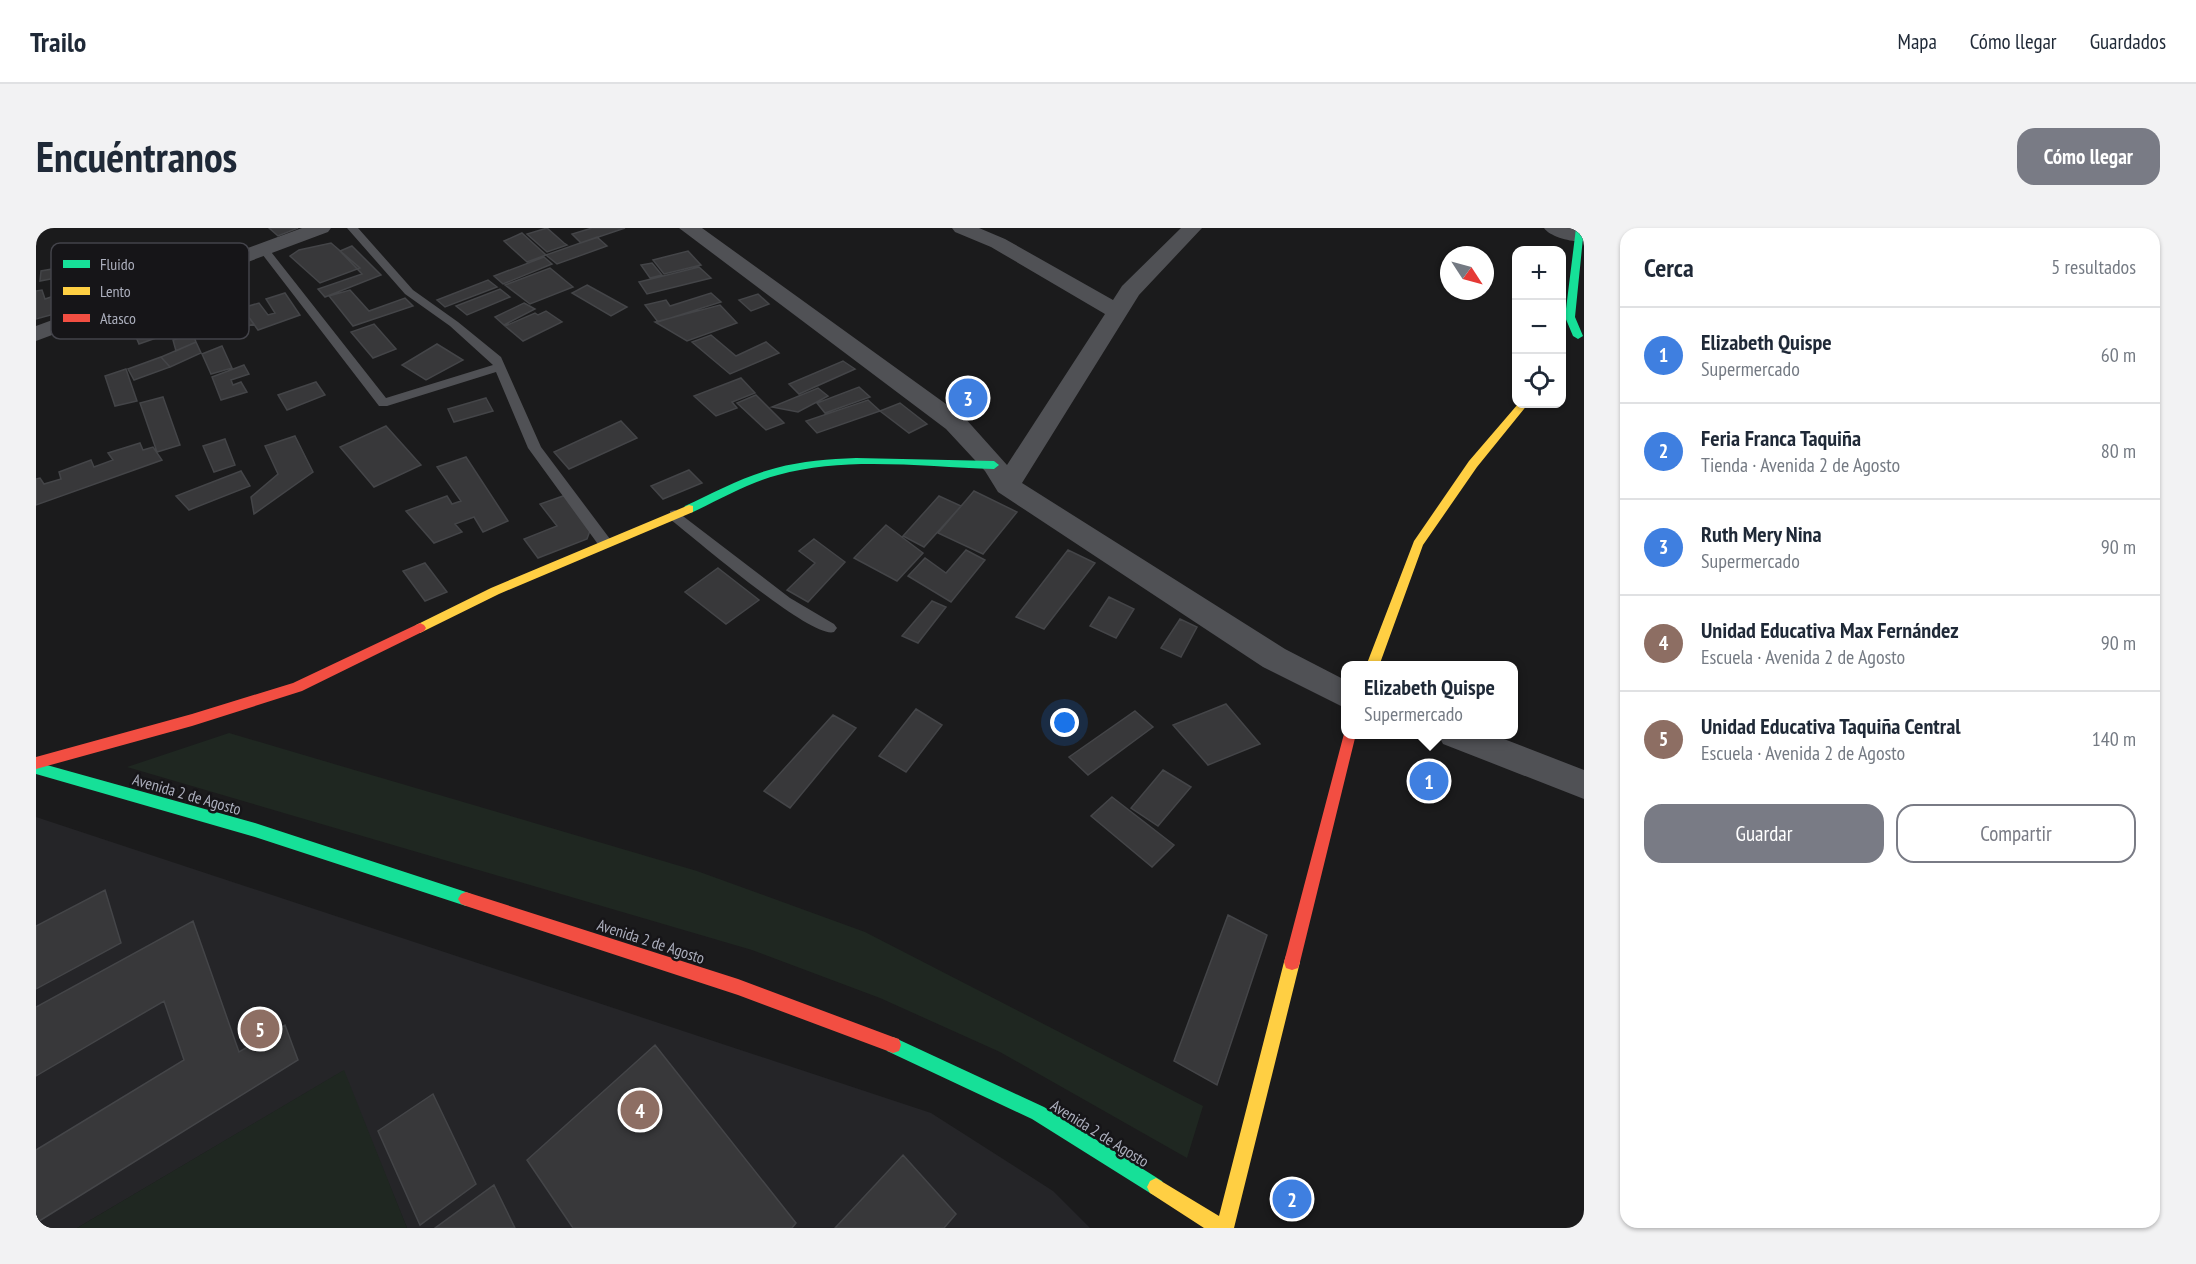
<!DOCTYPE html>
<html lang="es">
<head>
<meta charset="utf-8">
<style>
  body { margin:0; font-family:"PT Sans Narrow",sans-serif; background:#f2f2f3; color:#1f2937 }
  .controls { position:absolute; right:18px; top:18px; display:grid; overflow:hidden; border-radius:12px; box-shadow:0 2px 4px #0004 }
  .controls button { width:54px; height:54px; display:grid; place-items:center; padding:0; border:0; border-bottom:2px solid #e0e1e3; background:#fff; color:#1f2937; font:30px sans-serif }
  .compass { position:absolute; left:1404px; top:18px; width:54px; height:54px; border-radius:50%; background:#fff; box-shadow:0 2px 4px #0004; rotate:126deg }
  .you { position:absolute; left:1029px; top:495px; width:21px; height:21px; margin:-15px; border:4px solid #fff; border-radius:50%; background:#1a73e8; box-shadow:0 0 0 9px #1a73e833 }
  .badge { display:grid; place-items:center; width:39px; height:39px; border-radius:50%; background:#797b85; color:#fff; font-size:20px; font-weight:700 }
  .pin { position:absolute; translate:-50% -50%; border:3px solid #fff; box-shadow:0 2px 6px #0006 }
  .popup { position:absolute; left:1305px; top:433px; width:177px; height:78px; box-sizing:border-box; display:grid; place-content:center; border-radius:12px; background:#fff; filter:drop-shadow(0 2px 4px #0005); font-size:20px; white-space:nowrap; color:#747a83 }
  .popup b { font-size:22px; color:#1f2937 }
  .popup::after { content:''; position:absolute; left:50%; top:100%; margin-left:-12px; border:12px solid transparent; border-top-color:#fff }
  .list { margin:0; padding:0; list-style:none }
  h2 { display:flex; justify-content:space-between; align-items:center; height:78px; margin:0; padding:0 24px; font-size:26px }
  h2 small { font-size:20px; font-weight:400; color:#747a83 }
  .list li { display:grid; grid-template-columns:39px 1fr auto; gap:18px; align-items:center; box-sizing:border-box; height:96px; padding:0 24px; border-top:2px solid #e0e1e3 }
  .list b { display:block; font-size:22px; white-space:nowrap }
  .list p { margin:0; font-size:20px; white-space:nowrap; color:#747a83 }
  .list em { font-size:20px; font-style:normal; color:#747a83 }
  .actions { display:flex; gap:12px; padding:18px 24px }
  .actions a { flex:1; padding:14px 0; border:2px solid #797b85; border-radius:18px; text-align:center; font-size:21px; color:#797b85 }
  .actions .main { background:#797b85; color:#fff }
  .icon { flex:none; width:33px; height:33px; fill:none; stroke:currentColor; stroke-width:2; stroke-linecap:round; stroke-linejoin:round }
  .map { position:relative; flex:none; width:1548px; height:1000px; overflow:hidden; border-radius:18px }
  header { display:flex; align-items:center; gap:36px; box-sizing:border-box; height:84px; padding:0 30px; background:#fff; border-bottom:2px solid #e0e1e3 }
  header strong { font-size:28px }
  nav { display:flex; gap:33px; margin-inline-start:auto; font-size:21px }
  .intro { display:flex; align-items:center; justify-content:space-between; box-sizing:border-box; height:144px; padding:0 36px }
  h1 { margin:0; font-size:42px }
  .button { padding:15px 27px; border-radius:18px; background:#797b85; color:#fff; font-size:21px; font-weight:700 }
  main { display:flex; gap:36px; padding:0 36px }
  aside { flex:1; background:#fff; border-radius:18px; box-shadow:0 2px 4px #0004 }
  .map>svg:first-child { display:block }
  .built { fill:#252528 }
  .green { fill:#1f2721 }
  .building { fill:#38383a; stroke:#444548; stroke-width:1.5 }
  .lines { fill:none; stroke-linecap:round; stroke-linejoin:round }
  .lane { fill:#505155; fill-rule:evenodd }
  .street { fill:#505155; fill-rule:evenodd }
  .fast { fill:#16e098; fill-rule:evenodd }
  .slow { fill:#ffcf43; fill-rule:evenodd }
  .jam { fill:#f24e42; fill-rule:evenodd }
  .labels { text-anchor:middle; stroke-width:5; stroke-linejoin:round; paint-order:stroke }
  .street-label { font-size:16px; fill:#acafbd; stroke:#161518 }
  .key { fill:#161518; stroke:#43434a; stroke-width:1.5 }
  .key-label { font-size:16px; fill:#acafbd }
</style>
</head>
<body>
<header>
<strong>Trailo</strong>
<nav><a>Mapa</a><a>Cómo llegar</a><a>Guardados</a></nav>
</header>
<div class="intro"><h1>Encuéntranos</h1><a class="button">Cómo llegar</a></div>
<main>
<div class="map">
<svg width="1548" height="1000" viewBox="0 0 1548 1000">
  <rect width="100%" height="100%" fill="#1b1b1c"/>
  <path class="built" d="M0,589l895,296 122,78 37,37h-683l-64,-157 -266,157h-41z"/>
  <path class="green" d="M193,505l468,138 168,61 338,174 -16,52 -187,-106 -120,-54 -128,-48 -625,-183z
    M308,842l63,158h-330z"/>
  <path class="building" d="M233,0h29l-20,8z
    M511,0l17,15 3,2 -20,7 -20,-18z
    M556,0h33l-44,15 -9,-9z
    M486,5l24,22 -19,7 -23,-21z
    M561,9l10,9 -50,18 -11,-9z
    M295,15l29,25 -40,15 -30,-27 9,-6z
    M316,18l29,29 -56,22 -7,-8 44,-15 -22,-23z
    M652,23l13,14 -37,9 -11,-14z
    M508,29l8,7 -49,20 -9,-8z
    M57,34v9l-53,10 1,-10z
    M616,35l10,12 -12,3 -9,-13z
    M663,39l12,11 -64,16 -8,-12z
    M514,40l23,19 -43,17 -25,-19z
    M95,41l6,9 -33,10 -6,-10z
    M452,52l9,7 -52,20 -8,-7z
    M551,57l40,22 -16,9 -39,-23z
    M464,61l10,8 -43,18 -11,-9z
    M6,62l3,9 15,-5 2,6 9,-3 5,11 -40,11v-28z
    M314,62l19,21 36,-13 8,8 -60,20 -24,-30z
    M249,65l15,22 -42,15 -16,-22 17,-5 9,12 7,-2 -9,-14z
    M675,65l10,9 -63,20 -13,-17 21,-5 4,6z
    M722,66l11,10 -18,7 -12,-11z
    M488,75l11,6 -31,16 -9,-8z
    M203,76l15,20 -35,11 -11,-20z
    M684,77l17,18 -50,18 -32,-19z
    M510,83l16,11 -39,19 -18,-15 30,-13 3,2z
    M108,86l12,24 -17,6 -11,-26z
    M338,96l22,25 -23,9 -22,-26z
    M157,106l3,8 -20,9 -3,-11z
    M675,107l25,21 30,-14 13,11 -49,21 -38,-32z
    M160,114l5,11 -31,14 -9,-10z
    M401,116l26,16 -37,20 -24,-15z
    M186,118l10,22 -21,6 -9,-20z
    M125,129l9,10 -36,13 -6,-11z
    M807,133l12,8 -56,25 -10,-10z
    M208,137l5,9 -18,6 2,5 8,-3 6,10 -26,8 -9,-23z
    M90,141l11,32 -22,5 -10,-30z
    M705,150l14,15 -23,9 5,6 -21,8 -22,-20z
    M280,154l9,13 -38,15 -9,-15z
    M823,159l11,10 -45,16 -8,-10z
    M782,160l10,8 -30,16 -26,-5z
    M720,167l28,28 -18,7 -29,-27z
    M127,169l17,48 -23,7 -17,-49z
    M450,170l7,13 -39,11 -6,-13z
    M832,172l12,11 -63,22 -11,-12z
    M864,175l27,21 -18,9 -29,-22z
    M585,193l16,17 -68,31 -15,-17z
    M350,198l35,39 -47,22 -34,-40z
    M259,208l18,36 -59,42 -3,-17 27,-23 -13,-28z
    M189,211l10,26 -21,7 -11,-26z
    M104,215l3,7 10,-3 9,13 -126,45v-26l4,-1 4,6 17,-5 -2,-7 32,-12 3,7 19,-7 -5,-7z
    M430,229l42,64 -25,11 -9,-15 -19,7 7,8 -28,11 -28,-32 41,-15 5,8 9,-3 -24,-34z
    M653,242l13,13 -39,16 -12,-13z
    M205,243l9,15 -61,24 -13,-14z
    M938,263l43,21 -34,42 -45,-21z
    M530,267l25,33 -4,11 -49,19 -14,-19 33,-13 -17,-22z
    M903,268l22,10 -37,41 -21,-11z
    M850,297l37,28 -26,28 -43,-23z
    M778,311l31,23 -37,40 -21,-12 28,-27 -16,-12z
    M930,322l19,10 -34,42 -43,-26 17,-18 21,15z
    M1032,322l27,13 -51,66 -28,-12z
    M389,335l22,29 -22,9 -22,-30z
    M682,340l41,32 -33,24 -41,-32z
    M1073,369l25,12 -18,29 -26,-12z
    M896,373l14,6 -28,36 -16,-7z
    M1144,391l17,8 -16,30 -20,-9z
    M1190,476l34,40 -52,21 -35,-40z
    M880,481l26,16 -36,47 -27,-16z
    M1099,483l18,16 -65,48 -19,-18z
    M797,487l23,13 -66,80 -26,-17z
    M1127,542l28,17 -33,39 -27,-18z
    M1076,569l62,48 -22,22 -61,-51z
    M69,662l16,53 -85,46v-63z
    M1192,687l39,20 -50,150 -43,-24z
    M157,693l46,131 46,-27 13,35 -262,163v-73l148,-90 -20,-59 -128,75v-69z
    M619,817l141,178 -4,5h-219l-46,-68z
    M397,866l43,90 -56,41 -42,-94z
    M867,927l53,59 -12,14h-109z
    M458,957l21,43h-80z"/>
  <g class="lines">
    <path class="lane" d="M311,0h11l55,62 45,32 43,35 40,90 69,92 2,4 -2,4h-10l-72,-99 -32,-76 -109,34h-8l-120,-156 9,-2 118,150 107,-33 -43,-39 -45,-32z
      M639,282l115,88 44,26 3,4 -3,4c-22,8 -141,-95 -164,-113v-8z"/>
    <path class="street" d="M266,0h29l-3,4 -292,109v-15z
      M643,0h23l262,189 43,48 98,-151 -114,-67 -36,-15 -3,-4h27l26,11 108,61 9,-14 59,-58h21l-63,67 -117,188 263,166 60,31v28l-82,-41 -265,-175 -13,-21 -39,-42z
      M1508,0h31l9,3v10c-10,2 -34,-4 -40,-13z
      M1402,506h53l93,36v29l-141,-55z"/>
    <path class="fast" d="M1540,0h8l-9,89 8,19 -5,3 -5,-3 -8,-19z
      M820,230l138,3 5,4 -5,4c-71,-2 -147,-13 -216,6 -30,8 -57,24 -85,37l-4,1 -6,-4 2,-3c30,-14 59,-30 91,-38 26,-7 53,-9 80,-10z
      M0,534l219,61 211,69 5,2 3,5 -3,5 -5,2 -211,-69 -219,-63z
      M857,809l151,70 118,74 3,6 -3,6 -6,3 -6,-3 -118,-74 -145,-68 -2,-6 2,-6z"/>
    <path class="slow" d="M1482,176h10l-51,63 -54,78 -44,121h-13l48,-125 55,-80z
      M653,277l4,1v6l-194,82 -75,37 -4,2 -6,-5 2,-3 75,-37z
      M1256,726l6,2 2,6 -66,266h-30l-54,-35 -3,-6 3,-6 6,-3 63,38 65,-254 2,-6z"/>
    <path class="jam" d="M384,395l4,2 2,3 -2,3 -122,60 -110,35 -156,43v-12l156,-43 101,-31z
      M1309,502v4h11l-56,228 -2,6 -6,2 -6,-2 -2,-6z
      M430,664l272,87 155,58 6,2 2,6 -2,6 -6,2 -155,-58 -272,-89 -5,-2 -3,-5 3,-5z"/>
  </g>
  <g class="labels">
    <g class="street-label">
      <text transform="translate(151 566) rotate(16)" y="6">Avenida 2 de Agosto</text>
      <text transform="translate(615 713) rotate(18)" y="6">Avenida 2 de Agosto</text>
      <text transform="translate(1064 905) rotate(32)" y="6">Avenida 2 de Agosto</text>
    </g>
  </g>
  <rect x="15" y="15" width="198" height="96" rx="9" class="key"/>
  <rect x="27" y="32" width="27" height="8" fill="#16e098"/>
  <rect x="27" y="59" width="27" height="8" fill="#ffcf43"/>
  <rect x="27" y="86" width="27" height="8" fill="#f24e42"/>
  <g class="key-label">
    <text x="64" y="42">Fluido</text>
    <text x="64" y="69">Lento</text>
    <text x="64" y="96">Atasco</text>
  </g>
</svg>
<div class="controls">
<button>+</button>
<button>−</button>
<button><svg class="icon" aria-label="locate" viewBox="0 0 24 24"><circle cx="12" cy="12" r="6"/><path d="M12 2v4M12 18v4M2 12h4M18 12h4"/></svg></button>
</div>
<svg class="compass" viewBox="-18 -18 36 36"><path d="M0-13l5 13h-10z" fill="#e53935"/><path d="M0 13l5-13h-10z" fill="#747a83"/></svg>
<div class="you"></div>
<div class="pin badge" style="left:1393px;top:553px;background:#3f7fe0">1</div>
<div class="popup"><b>Elizabeth Quispe</b>Supermercado</div>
<div class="pin badge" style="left:1256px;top:971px;background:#3f7fe0">2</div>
<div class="pin badge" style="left:932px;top:170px;background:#3f7fe0">3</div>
<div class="pin badge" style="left:604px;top:882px;background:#8d6e63">4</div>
<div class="pin badge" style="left:224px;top:801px;background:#8d6e63">5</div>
</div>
<aside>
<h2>Cerca<small>5 resultados</small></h2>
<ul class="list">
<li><span class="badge" style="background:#3f7fe0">1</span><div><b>Elizabeth Quispe</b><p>Supermercado</p></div><em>60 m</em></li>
<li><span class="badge" style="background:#3f7fe0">2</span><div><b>Feria Franca Taquiña</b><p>Tienda · Avenida 2 de Agosto</p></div><em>80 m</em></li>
<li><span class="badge" style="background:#3f7fe0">3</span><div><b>Ruth Mery Nina</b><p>Supermercado</p></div><em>90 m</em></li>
<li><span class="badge" style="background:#8d6e63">4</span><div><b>Unidad Educativa Max Fernández</b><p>Escuela · Avenida 2 de Agosto</p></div><em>90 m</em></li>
<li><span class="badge" style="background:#8d6e63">5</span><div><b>Unidad Educativa Taquiña Central</b><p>Escuela · Avenida 2 de Agosto</p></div><em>140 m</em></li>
</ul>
<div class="actions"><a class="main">Guardar</a><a>Compartir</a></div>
</aside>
</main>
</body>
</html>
